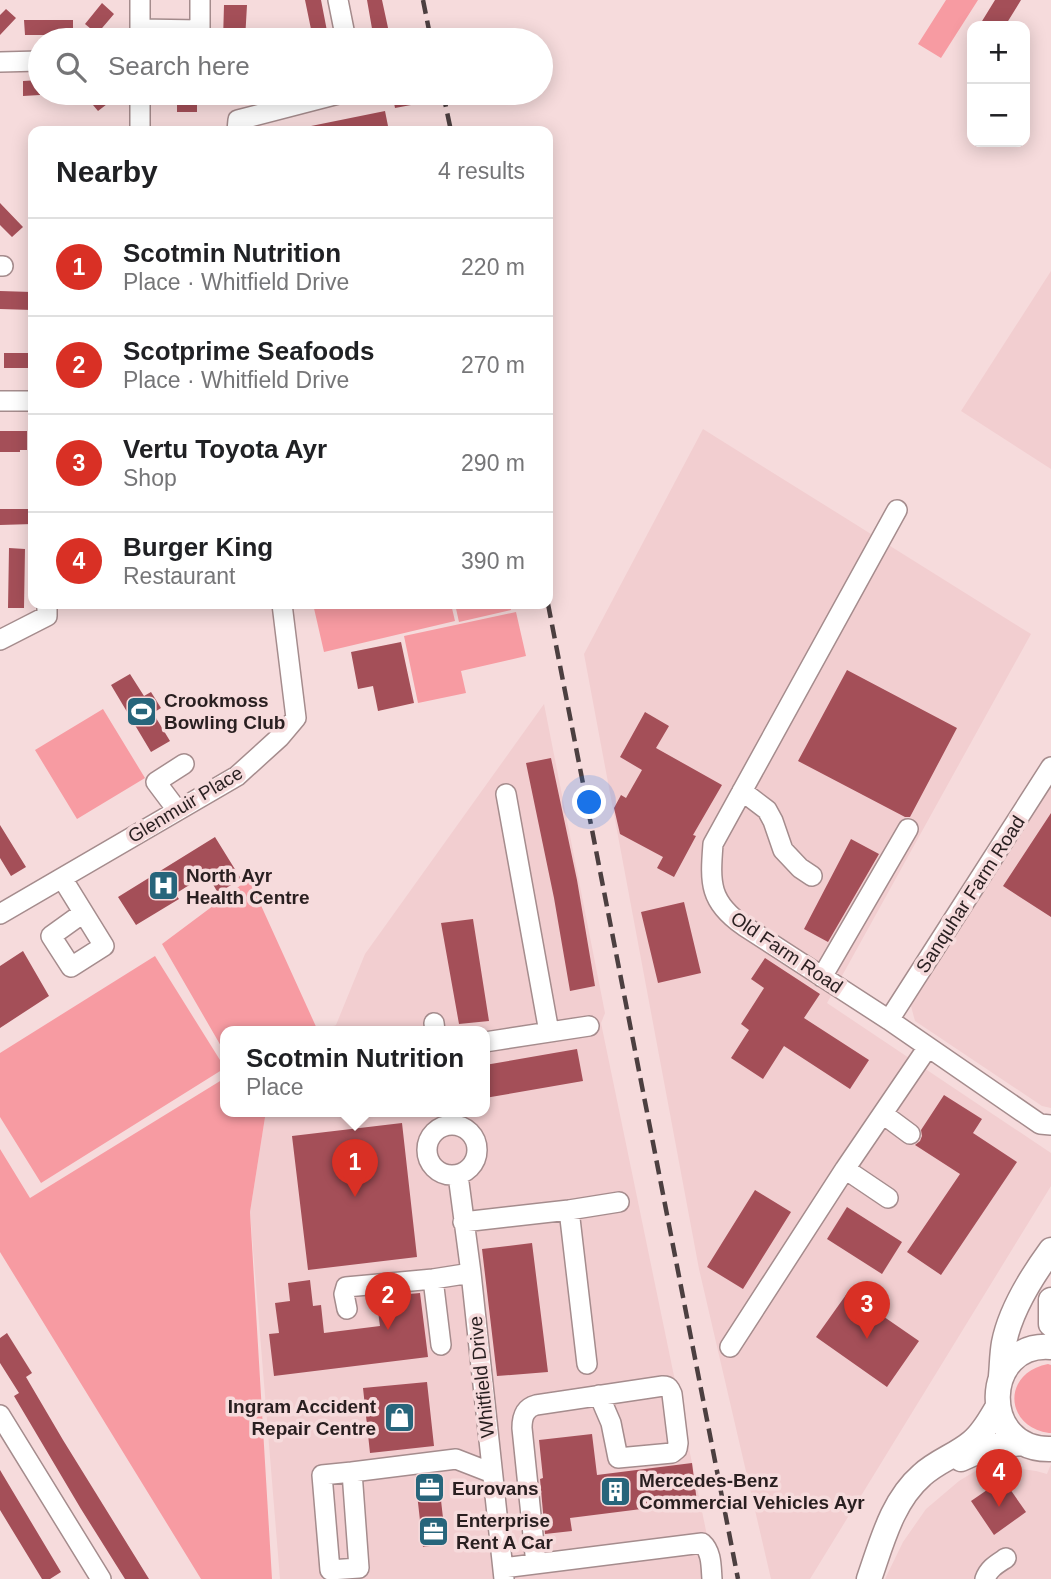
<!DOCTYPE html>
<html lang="en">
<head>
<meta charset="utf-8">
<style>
  body { margin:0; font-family:Arial,sans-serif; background:#f6f6f6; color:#202124 }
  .controls { position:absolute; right:21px; top:21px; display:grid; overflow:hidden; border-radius:14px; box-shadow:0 4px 18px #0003 }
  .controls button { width:63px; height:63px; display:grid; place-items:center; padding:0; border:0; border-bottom:2px solid #e0e0e0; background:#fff; color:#202124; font:35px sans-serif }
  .you { position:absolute; left:590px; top:803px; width:24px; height:24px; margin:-18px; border:5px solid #fff; border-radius:50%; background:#1a73e8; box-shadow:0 0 0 10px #1a73e833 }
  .badge { display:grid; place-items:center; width:46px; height:46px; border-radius:50%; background:#d93025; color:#fff; font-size:23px; font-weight:700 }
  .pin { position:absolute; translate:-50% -58px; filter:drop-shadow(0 2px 4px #0008) }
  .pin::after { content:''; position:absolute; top:37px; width:24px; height:21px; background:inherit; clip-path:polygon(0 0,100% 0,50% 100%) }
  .popup { position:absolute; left:220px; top:1026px; width:270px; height:91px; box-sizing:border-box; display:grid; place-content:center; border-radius:14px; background:#fff; filter:drop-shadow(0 2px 5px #0005); font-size:23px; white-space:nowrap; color:#757577 }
  .popup b { font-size:26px; color:#202124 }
  .popup::after { content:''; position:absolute; left:50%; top:100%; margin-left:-14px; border:14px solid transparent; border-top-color:#fff }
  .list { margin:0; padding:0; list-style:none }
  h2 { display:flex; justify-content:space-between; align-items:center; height:91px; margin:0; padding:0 28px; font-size:30px }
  h2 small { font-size:23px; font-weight:400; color:#757577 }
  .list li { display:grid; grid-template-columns:46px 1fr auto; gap:21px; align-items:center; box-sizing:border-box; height:98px; padding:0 28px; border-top:2px solid #e0e0e0 }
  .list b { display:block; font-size:26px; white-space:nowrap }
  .list p { margin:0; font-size:23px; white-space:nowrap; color:#757577 }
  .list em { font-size:23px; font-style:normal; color:#757577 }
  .icon { flex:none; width:38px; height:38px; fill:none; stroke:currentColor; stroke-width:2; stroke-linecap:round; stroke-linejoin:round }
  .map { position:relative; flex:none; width:1051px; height:1579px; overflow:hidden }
  .search { position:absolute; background:#fff; box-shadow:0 4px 18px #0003; left:28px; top:28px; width:525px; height:77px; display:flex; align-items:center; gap:18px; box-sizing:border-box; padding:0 24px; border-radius:38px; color:#757577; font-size:26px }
  .panel { position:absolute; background:#fff; box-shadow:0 4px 18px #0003; left:28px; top:126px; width:525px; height:483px; border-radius:14px }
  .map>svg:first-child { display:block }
  .built { fill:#f2ced0 }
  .green { fill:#f79ba2 }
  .building { fill:#a44f58 }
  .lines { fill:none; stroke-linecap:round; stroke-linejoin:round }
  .minor-casing { stroke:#a58c8d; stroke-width:22 }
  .major-casing { stroke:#a58c8d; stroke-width:27 }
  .minor { stroke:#fff; stroke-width:19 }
  .major { stroke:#fff; stroke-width:24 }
  .rail { stroke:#4c3f40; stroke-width:4.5; stroke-dasharray:14 7; stroke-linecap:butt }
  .labels { text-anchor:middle; stroke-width:7; stroke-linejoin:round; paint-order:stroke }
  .poi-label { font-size:19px; font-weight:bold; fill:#291f20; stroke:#f6dbdc; text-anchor:start }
  .street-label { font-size:19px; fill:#291f20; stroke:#f6dbdc }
</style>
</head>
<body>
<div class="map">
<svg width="1051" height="1579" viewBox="0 0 1051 1579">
  <rect width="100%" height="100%" fill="#f6dbdc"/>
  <path class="built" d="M1051,271v198l-90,-58z
    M703,429l328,205 -204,369 224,150v33l-241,393h-39l-72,-310 -115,-615z
    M544,704l61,309 -4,10 115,556h-436l-30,-367 16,-101h219v-80h-165l16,-6 29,-71z
    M1051,786v322l-9,-2 -127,-85 -4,-15 20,-34z
    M1051,1464v115h-166l18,-37 23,-33 33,-28 18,-11 16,-5 43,6 11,3z"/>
  <path class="green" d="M946,0h32l-37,58 -23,-14z
    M313,604h138l4,17 -131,31z
    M455,604h55l1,6 -52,12z
    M516,612l10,44 -65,15 5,22 -48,10 -14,-67z
    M103,709l42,69 -68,41 -42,-69z
    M249,879l69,152h-92l-1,22 -63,-109z
    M155,956l70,112 -184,115 -41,-66v-64z
    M225,1078l1,33h40l-16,101 22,367h-71l-201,-327v-103l30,49z
    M1048,1364l3,1v68h-2c-45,-7 -47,-60 -1,-69z"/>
  <path class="building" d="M305,0h16l6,31 -15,3z
    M367,0h15l8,37 -16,3z
    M995,0h26l-16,26h-26z
    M102,3l12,11 -17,20 -12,-10z
    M224,5h23l-2,35h-22z
    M6,9l10,9 -16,17v-20z
    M24,20h49v15h-48z
    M40,80v15l-17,1v-15z
    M83,93h22l6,8 -13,10z
    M177,93h20v19h-20z
    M392,93h16l3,12 -16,3z
    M385,111l3,15 -27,5h-49l-1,-5z
    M0,203l23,24 -11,10 -12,-12z
    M0,291l32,1v18l-32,-1z
    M4,353h29v15h-29z
    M0,431h27v19h-7v2h-20z
    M0,509h33v15l-33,1z
    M9,548l16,1 -1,59h-16z
    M401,642l13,61 -36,8 -5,-25 -15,3 -7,-37z
    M847,670l110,58 -47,89h-5l-107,-56z
    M130,674l14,22 7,-4 10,16 -8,5 17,28 -19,11 -40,-67z
    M645,712l24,14 -13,22 66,37 -29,50 3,1 -22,41 -17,-9 6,-11 -43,-23 -6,-26 7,-13 5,3 16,-28 -22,-13z
    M551,758l26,122 18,106 -25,5 -16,-93 -28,-135z
    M1051,813v104l-48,-31z
    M0,825l26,42 -15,9 -11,-18z
    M215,837l26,42 -23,14 -11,-19 -32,20 4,5 -43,26 -18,-28z
    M851,839l28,15 -51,88 -24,-13z
    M684,902l17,71 -43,10 -17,-71z
    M473,919l16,102 -30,3 -18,-101z
    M23,951l26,45 -49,32v-62z
    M765,958l55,36 -16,24 65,42 -19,29 -66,-43 -21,33 -32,-21 18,-28 -8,-6 23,-36 -13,-9z
    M577,1049l6,32 -98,17v-33z
    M944,1095l38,24 -9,14 44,29 -76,113 -34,-23 53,-78 -45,-29 5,-4 2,-5 -1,-6z
    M402,1123l15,134 -109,13 -16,-134z
    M755,1190l36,22 -48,77 -36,-22z
    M847,1207l55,35 -20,32 -55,-35z
    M532,1243l16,129 -51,4 -15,-127z
    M310,1280l3,26 8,-1 3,28 56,-7 -4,-29 44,-4 8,64 -154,19 -5,-42 10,-1 -4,-30 15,-2 -2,-18z
    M848,1292l71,49 -32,46 -71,-50z
    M7,1333l25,40 -6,4 37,63 86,139h-24l-44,-70 -67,-113 5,-3 -19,-30v-25z
    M427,1382l7,64 -64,7 -7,-65z
    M592,1434l5,41 95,-12 5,39 -127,16 2,13 -27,3 -5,-55 3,-1 -4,-38z
    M0,1470l61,102 -11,7h-8l-42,-69z
    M438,1474l8,70 -23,3 -8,-71z
    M1003,1479l23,33 -32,23 -23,-34z"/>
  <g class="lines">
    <defs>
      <path id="minor" d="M338,0l8,40
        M140,29l60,1v-30
        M140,40v-40
        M0,62l40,-1
        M140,131v-38
        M237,131l1,-11 104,-27
        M0,266h3
        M0,401h33
        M897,510l-184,334c-3,39 -4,58 31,82l145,94 151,104 11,1
        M0,640l47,-24v-12
        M742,791l25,19 6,11 10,29 17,18 12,8
        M506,794l43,238
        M177,810l-21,-28 28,-18
        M62,878l42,68 -33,21 -20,-31 32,-23
        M0,914l237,-138 43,-39 16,-19 -14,-114
        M822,977l86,-148
        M889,1020l162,-253
        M434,1023l1,8
        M485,1042l104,-16
        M883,1114l27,20
        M427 1150a25 25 0 1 1 50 0a25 25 0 1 1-50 0Z
        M458,1175l13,98 33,306
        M888,1198l-43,-29 83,-122
        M569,1210l18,154
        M463,1222l106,-12 50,-8
        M433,1279l8,66
        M347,1309l-3,-15 2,-7 87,-8 38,-6
        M730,1347l115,-178
        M0,1415l101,164
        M352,1472l-30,3 8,95 29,-2 -7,-96 104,-13 36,14
        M536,1564l-14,-136c0,-11 3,-20 14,-23l127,-19c6,0 7,3 9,8l6,49 -1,6 -5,4 -54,5 -7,-35 -12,-28
        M503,1568l199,-25c10,9 9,24 10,36
        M985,1579c4,-11 12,-15 21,-21"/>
      <path id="major" d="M1051,1300v24
        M1051,1347c-69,-6 -73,104 0,102
        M1001,1376c1,-10 1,-22 3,-33 6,-31 28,-67 47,-93
        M961,1459l27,-12 34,-4
        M869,1579c13,-37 23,-78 53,-104 15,-14 35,-20 50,-33 11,-9 18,-22 25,-34"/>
    </defs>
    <use href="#minor" class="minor-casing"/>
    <use href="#major" class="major-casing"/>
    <use href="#minor" class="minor"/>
    <use href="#major" class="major"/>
    <path class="rail" d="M423,0l8,40
      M443,93l8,38
      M548,604l190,975"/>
  </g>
  <defs>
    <symbol id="stadium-square" viewBox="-11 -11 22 22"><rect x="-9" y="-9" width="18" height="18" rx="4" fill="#27657b" stroke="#f6dbdc"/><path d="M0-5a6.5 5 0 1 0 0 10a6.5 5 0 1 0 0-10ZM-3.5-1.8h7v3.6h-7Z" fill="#fff"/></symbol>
    <symbol id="hospital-square" viewBox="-11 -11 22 22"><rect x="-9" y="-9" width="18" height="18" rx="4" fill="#27657b" stroke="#f6dbdc"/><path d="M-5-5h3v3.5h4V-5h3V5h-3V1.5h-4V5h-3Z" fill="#fff"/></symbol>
    <symbol id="shop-square" viewBox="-11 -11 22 22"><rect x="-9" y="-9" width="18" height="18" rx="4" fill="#27657b" stroke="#f6dbdc"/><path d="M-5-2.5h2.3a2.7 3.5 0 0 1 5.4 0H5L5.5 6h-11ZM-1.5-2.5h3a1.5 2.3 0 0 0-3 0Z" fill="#fff"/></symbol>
    <symbol id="office-square" viewBox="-11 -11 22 22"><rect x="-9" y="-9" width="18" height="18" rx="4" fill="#27657b" stroke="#f6dbdc"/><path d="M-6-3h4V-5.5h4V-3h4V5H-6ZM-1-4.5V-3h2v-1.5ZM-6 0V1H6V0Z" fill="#fff"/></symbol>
    <symbol id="building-square" viewBox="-11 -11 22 22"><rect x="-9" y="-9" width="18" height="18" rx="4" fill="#27657b" stroke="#f6dbdc"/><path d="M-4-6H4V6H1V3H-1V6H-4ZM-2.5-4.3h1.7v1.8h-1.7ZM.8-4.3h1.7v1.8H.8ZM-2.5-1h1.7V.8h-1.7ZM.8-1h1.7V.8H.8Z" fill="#fff"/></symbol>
  </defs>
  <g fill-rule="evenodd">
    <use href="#stadium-square" x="124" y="694" width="35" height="35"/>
    <use href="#hospital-square" x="146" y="868" width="35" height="35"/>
    <use href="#shop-square" x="382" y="1400" width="35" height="35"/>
    <use href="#office-square" x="412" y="1470" width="35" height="35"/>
    <use href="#building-square" x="598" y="1474" width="35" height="35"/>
    <use href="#office-square" x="416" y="1514" width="35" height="35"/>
  </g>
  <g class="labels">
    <g class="poi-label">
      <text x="164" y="707">Crookmoss<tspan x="164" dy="22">Bowling Club</tspan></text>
      <text x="186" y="882">North Ayr<tspan x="186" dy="22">Health Centre</tspan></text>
      <text x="376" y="1413" text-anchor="end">Ingram Accident<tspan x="376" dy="22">Repair Centre</tspan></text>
      <text x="639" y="1487">Mercedes-Benz<tspan x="639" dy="22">Commercial Vehicles Ayr</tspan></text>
      <text x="452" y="1495">Eurovans</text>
      <text x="456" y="1527">Enterprise<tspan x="456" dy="22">Rent A Car</tspan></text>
    </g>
    <g class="street-label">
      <text transform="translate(185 804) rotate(-31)" y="7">Glenmuir Place</text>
      <text transform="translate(970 894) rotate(-57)" y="7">Sanquhar Farm Road</text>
      <text transform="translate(787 952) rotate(34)" y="7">Old Farm Road</text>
      <text transform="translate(481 1377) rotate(-96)" y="7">Whitfield Drive</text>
    </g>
  </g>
</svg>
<div class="controls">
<button>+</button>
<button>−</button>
</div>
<div class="you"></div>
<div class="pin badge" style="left:355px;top:1197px">1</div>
<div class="popup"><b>Scotmin Nutrition</b>Place</div>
<div class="pin badge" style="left:388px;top:1330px">2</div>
<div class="pin badge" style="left:867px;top:1339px">3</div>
<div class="pin badge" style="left:999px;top:1507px">4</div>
<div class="search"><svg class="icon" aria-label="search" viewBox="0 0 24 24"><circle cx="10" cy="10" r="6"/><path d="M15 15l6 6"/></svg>Search here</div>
<section class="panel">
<h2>Nearby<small>4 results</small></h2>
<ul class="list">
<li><span class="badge">1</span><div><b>Scotmin Nutrition</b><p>Place · Whitfield Drive</p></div><em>220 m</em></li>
<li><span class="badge">2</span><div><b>Scotprime Seafoods</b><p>Place · Whitfield Drive</p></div><em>270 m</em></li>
<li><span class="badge">3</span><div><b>Vertu Toyota Ayr</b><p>Shop</p></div><em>290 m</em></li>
<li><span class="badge">4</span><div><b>Burger King</b><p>Restaurant</p></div><em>390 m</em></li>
</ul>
</section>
</div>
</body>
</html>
